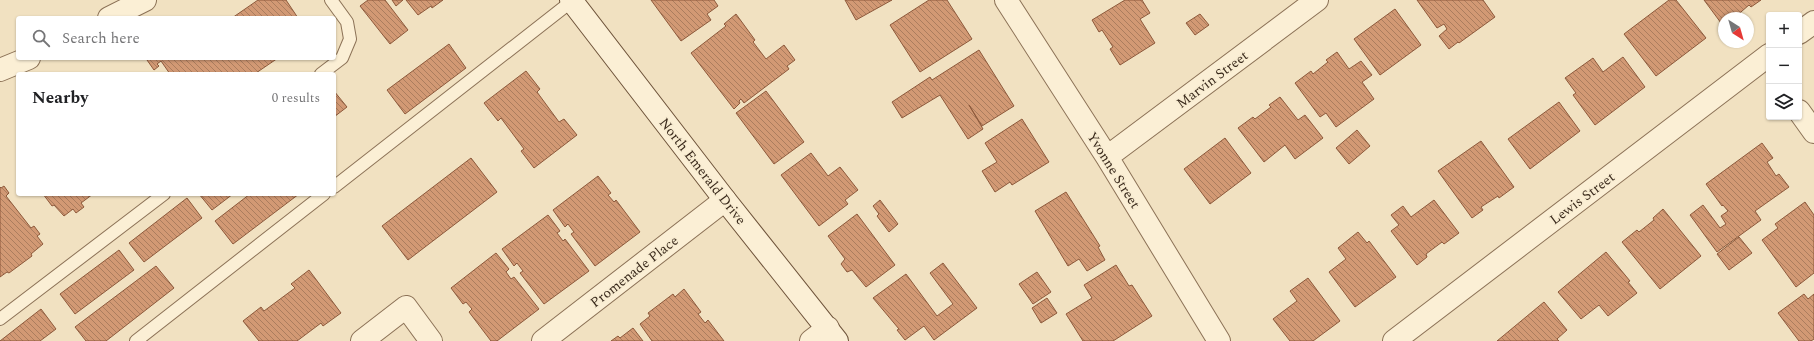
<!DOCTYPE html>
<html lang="en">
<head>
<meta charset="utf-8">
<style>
  body { margin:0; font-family:Spectral,serif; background:#f6f6f6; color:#202124 }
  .controls { position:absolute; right:12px; top:12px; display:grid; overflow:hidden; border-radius:4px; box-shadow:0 1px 3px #0004 }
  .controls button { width:36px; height:36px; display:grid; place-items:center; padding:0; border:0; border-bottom:1px solid #e0e0e0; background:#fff; color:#202124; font:20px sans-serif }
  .compass { position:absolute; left:1718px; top:12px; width:36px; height:36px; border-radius:50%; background:#fff; box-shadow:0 1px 3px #0004; rotate:143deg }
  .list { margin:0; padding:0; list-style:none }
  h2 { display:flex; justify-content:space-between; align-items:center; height:52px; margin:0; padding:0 16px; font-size:17px }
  h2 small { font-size:13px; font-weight:400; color:#757577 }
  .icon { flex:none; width:22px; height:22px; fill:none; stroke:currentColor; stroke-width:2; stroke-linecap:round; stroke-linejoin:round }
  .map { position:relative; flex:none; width:1814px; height:341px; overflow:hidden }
  .search { position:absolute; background:#fff; box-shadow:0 1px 3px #0004; left:16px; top:16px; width:320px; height:44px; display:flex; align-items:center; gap:10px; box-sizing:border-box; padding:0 14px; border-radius:4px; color:#757577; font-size:15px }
  .panel { position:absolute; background:#fff; box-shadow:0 1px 3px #0004; left:16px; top:72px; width:320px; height:124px; border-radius:4px }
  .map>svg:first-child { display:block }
  .building { fill:url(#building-back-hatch); stroke:#8d593b }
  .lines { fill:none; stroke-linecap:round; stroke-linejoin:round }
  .service-casing { stroke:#8c7257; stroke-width:14 }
  .minor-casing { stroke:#8c7257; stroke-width:24 }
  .secondary-casing { stroke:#6e533a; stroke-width:24 }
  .service { stroke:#fbefd5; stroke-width:12 }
  .minor { stroke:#fbefd5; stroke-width:22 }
  .secondary { stroke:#fbefd5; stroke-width:22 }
  .labels { text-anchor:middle; stroke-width:3; stroke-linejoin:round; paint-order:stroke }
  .street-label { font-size:14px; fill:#3a2a1c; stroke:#f8ecd1 }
</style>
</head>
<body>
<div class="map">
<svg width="1814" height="341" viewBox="0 0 1814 341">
  <defs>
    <pattern id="building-back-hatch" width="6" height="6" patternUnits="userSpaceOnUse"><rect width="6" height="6" fill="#d29974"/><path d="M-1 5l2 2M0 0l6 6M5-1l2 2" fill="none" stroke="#ab7d5e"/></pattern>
  </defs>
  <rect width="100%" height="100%" fill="#f1e1c1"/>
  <path class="building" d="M258,0h28l12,18h-66z
    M368,0h17l23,30 -18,14 -30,-38z
    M392,0h11l-7,6z
    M406,0h37l-11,8 -1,-2 -13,9z
    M651,0h63l4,6 -11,8 4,6 -30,21z
    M845,0h47l-36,20z
    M929,0h18l25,39 -52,33 -30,-47z
    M1125,0h17l8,13 -10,6 15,24 -35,22 -10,-16 3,-2 -11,-17 -3,2 -7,-12z
    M1417,0h66l12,17 -36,26 -1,-1 -9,7 -10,-13 8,-7 -3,-5 -7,4z
    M1669,0h7l30,38 -50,38 -32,-42z
    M1704,0h57l-10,7 -2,-2 -15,13h-10v9z
    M1395,9l26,36 -41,30 -26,-36z
    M736,14l19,26 -2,2 13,17 18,-14 11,15 -8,6 2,3 -45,34 -3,-4 -2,2 1,2 -6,6 -43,-56 35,-27 -2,-2z
    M1200,14l9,11 -14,10 -9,-12z
    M449,44l17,24 -61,46 -18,-24z
    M979,50l35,56 -32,20 -13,-21 14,24 -15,10 -28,-44 -38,23 -10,-16 38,-25 2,3z
    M1337,52l12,17 12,-8 11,14 -10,7 12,17 -38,28 -10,-14 -6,4 -25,-34 16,-12 2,3 15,-12 -2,-2z
    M1623,57l22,30 -50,38 -22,-30 3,-2 -11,-15 28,-20 10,14z
    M151,58h127l-22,15 1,1h-87l-9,-13 -4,3 2,2 -5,4 -7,-10z
    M526,71l14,18 -3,3 22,30 5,-3 13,16 -43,33 -13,-17 3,-2 -23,-31 -3,3 -14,-18z
    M334,91l13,16 -13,10z
    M766,91l38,51 -30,22 -38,-51z
    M1280,97l18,23 7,-5 18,23 -28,21 -10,-14 -21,17 -26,-34 15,-11 2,2 16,-12 -2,-2z
    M1559,102l21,29 -50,38 -22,-30z
    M1022,119l27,43 -37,23 -2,-3 -15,10 -13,-21 15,-9 -12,-19z
    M1357,130l13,16 -21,18 -13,-16z
    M1225,138l26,35 -41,31 -26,-35z
    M1481,141l33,46 -15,11 -1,-2 -17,11 2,3 -11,8 -34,-47z
    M1762,143l11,15 -6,4 9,14 3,-2 10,13 -34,24 6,9 -44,32 -27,-37 13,-10 17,23 6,-4 -5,-8 7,-5 -5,-6 -1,1 -16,-22z
    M811,153l17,23 12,-9 18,23 -13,10 3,4 -29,22 -38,-51z
    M471,158l26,34 -89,68 -26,-34z
    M598,176l13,17 -3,2 6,7 2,-2 24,32 -45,34 -24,-32 3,-2 -6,-8 -3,3 -12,-17z
    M4,186l5,7 -3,3 25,32 3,-2 6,8 -3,2 6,8 -12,10 1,2 -23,17 -2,-1 -7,5v-90l1,1z
    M1066,192l34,54 -2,1 7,13 -18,11 -8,-12 -11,7 -33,-55z
    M43,194h50l-12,9 3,4 -8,6 -3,-4 -9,7 -10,-11 -2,1z
    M199,194h34l-21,16z
    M250,194h49l-66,50 -18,-23z
    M187,198l15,20 -58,44 -15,-19z
    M880,200l18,24 -9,8 -12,-16 2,-2 -6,-8z
    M1434,200l25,33 -15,11 -2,-2 -16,12 1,3 -10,8 -26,-34 8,-6 -8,-10 12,-9 8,11z
    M1805,202l9,13v58l-18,14 -34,-47 16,-12 -3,-4z
    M1663,209l38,47 -41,33 -38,-47 15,-12 2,2 15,-12 -1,-2z
    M857,214l38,51 -29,22 -14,-17 -5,2 -6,-8 4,-5 -17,-23z
    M548,215l12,16 -3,2 6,8 2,-2 24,32 -45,33 -24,-31 3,-2 -6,-8 -3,3 -12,-17z
    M1358,232l9,11 2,-2 27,36 -41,30 -26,-35 17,-13 -8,-11z
    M1739,237l13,16 -23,17 -12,-16z
    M119,250l15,20 -59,44 -15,-20z
    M1606,252l24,29 -2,1 9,11 -29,23 -9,-11 -18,14 -23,-27z
    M496,253l13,16 -3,3 5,7 3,-2 25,32 -42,32h-6l-22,-29 3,-3 -6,-7 -3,2 -12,-16z
    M943,263l34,45 -43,32 -10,-14 -19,14 -8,-10 2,-1 -26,-31 33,-24 31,42 16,-12 -23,-31z
    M1116,265l13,21 3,-1 20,31 -39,25h-30l-17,-27 26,-16 -8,-13z
    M156,266l18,22 -68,53h-20l-11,-14z
    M309,270l32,43 -18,13 -2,-3 -24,18h-38l-16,-20 18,-14 3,4 31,-23 -4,-4z
    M1037,272l14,20 -18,12 -14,-20z
    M1308,278l32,43 -27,20h-23l-17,-22 24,-18 -7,-10z
    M684,289l17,23 -3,2 7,9 3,-3 16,21h-72l-12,-17 10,-8 -2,-3 25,-19 2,3z
    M1804,294l4,5 6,-5v45l-3,2h-12l-21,-28z
    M1047,298l10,15 -16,10 -9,-15z
    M1544,302l23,28 -10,9 2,2h-62z
    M41,309l15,20 -16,12h-40z
    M633,328l10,13h-32l7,-5 2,2z"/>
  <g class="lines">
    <defs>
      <path id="service" d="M321,74l21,-16 8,-19 -3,-17 -16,-22
        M334,187l238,-186
        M0,319l164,-125
        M136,341l188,-147"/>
      <path id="minor" d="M1006,0l101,157 112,184
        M109,18l36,-18
        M1799,33l15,-11
        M0,70l29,-12
        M1799,111l15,21
        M1107,157l210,-157
        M362,341l44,-34 25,34
        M543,341l182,-141
        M811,341l17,-13
        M1394,341l375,-286"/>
      <path id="secondary" d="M571,0l154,200 112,141"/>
    </defs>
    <use href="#service" class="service-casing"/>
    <use href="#minor" class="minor-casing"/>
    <use href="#secondary" class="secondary-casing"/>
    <use href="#service" class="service"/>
    <use href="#minor" class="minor"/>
    <use href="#secondary" class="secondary"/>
  </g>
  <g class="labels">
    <g class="street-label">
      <text transform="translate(1212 79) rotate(-37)" y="5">Marvin Street</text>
      <text transform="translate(1114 170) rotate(58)" y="5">Yvonne Street</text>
      <text transform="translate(703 171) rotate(52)" y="5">North Emerald Drive</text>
      <text transform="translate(1582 198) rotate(-37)" y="5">Lewis Street</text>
      <text transform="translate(634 271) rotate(-38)" y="5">Promenade Place</text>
    </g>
  </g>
</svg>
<div class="controls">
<button>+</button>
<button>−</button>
<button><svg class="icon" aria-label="layers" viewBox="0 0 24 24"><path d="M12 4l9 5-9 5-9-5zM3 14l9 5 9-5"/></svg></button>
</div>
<svg class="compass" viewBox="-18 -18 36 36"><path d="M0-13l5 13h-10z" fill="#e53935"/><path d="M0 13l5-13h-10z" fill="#757577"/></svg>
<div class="search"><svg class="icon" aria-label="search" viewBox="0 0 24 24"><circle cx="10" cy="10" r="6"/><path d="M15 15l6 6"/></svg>Search here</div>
<section class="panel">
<h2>Nearby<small>0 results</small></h2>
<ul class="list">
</ul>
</section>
</div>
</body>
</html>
